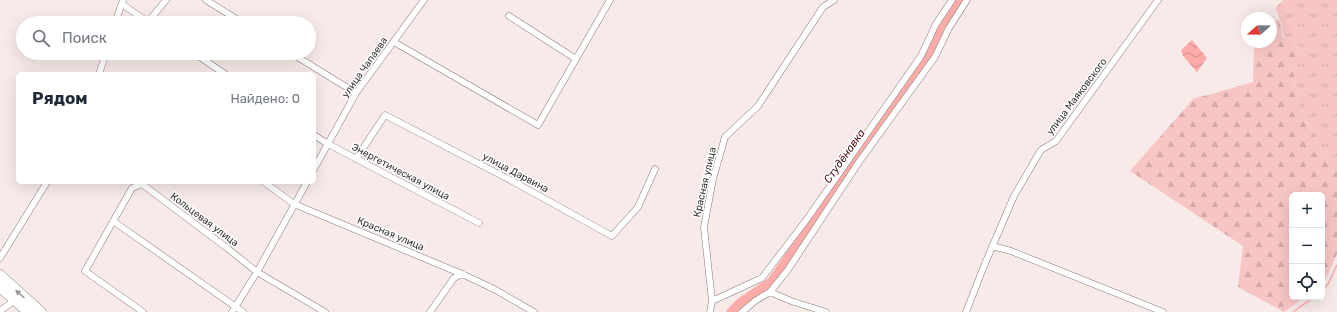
<!DOCTYPE html>
<html lang="ru">
<head>
<meta charset="utf-8">
<style>
  body { margin:0; font-family:Rubik,sans-serif; background:#f6f6f7; color:#1f2937 }
  .controls { position:absolute; right:12px; bottom:12px; display:grid; overflow:hidden; border-radius:6px; box-shadow:0 4px 16px #0002 }
  .controls button { width:36px; height:36px; display:grid; place-items:center; padding:0; border:0; border-bottom:1px solid #e0e1e3; background:#fff; color:#1f2937; font:20px sans-serif }
  .compass { position:absolute; left:1241px; top:12px; width:36px; height:36px; border-radius:50%; background:#fff; box-shadow:0 4px 16px #0002; rotate:250deg }
  .list { margin:0; padding:0; list-style:none }
  h2 { display:flex; justify-content:space-between; align-items:center; height:52px; margin:0; padding:0 16px; font-size:17px }
  h2 small { font-size:13px; font-weight:400; color:#747a83 }
  .icon { flex:none; width:22px; height:22px; fill:none; stroke:currentColor; stroke-width:2; stroke-linecap:round; stroke-linejoin:round }
  .map { position:relative; flex:none; width:1337px; height:312px; overflow:hidden }
  .search { position:absolute; background:#fff; box-shadow:0 4px 16px #0002; left:16px; top:16px; width:300px; height:44px; display:flex; align-items:center; gap:10px; box-sizing:border-box; padding:0 14px; border-radius:22px; color:#747a83; font-size:15px }
  .panel { position:absolute; background:#fff; box-shadow:0 4px 16px #0002; left:16px; top:72px; width:300px; height:112px; border-radius:6px }
  .map>svg:first-child { display:block }
  .grass { fill:url(#grass-tufts) }
  .forest { fill:url(#forest-firs) }
  .water { fill:url(#water-waves) }
  .lines { fill:none; stroke-linecap:round; stroke-linejoin:round }
  .stream { stroke:#fcaba9; stroke-width:1.5 }
  .river { stroke:#fcaba9; stroke-width:9 }
  .minor-casing { stroke:#877b7b; stroke-width:7 }
  .primary-casing { stroke:#877b7b; stroke-width:11 }
  .minor { stroke:#fff; stroke-width:6 }
  .primary { stroke:#fff; stroke-width:10 }
  .oneway { fill:#9b9898 }
  .labels { text-anchor:middle; stroke-width:3; stroke-linejoin:round; paint-order:stroke }
  .street-label { font-size:10px; fill:#373232; stroke:#fff }
  .water-label { font-size:11px; font-style:italic; fill:#4c0f15; stroke:#fff }
</style>
</head>
<body>
<div class="map">
<svg width="1337" height="312" viewBox="0 0 1337 312">
  <defs>
    <pattern id="grass-tufts" width="24" height="20" patternUnits="userSpaceOnUse"><rect width="24" height="20" fill="#f7c6c4"/><path d="M3 7l-1-3M5 7V3M7 7l1-3M15 17l-1-3M17 17v-4M19 17l1-3" fill="none" stroke="#d4aba9"/></pattern>
    <pattern id="forest-firs" width="22" height="20" patternUnits="userSpaceOnUse"><rect width="22" height="20" fill="#f7c6c4"/><path d="M5 1l3.5 6h-7zM16 11l3.5 6h-7z" fill="#d4aba9"/></pattern>
    <pattern id="water-waves" width="16" height="10" patternUnits="userSpaceOnUse"><rect width="16" height="10" fill="#fcaba9"/><path d="M0 5q4-4 8 0t8 0" fill="none" stroke="#cd8c8a"/></pattern>
  </defs>
  <rect width="100%" height="100%" fill="#f7eae9"/>
  <path class="grass" d="M1283,0h54v166h-8l-31,-64 -6,-39 7,-13 -6,-11 -9,-2 -4,-18 -5,-11z"/>
  <path class="forest" d="M1279,19l4,18 10,2 6,11 -7,13 6,39 31,64h8v88l-13,29 -2,2v-90h-30v102h13l-21,15 -46,-25 5,-41 -113,-75 64,-73 14,-3 45,-13 1,-40h17v-18z"/>
  <path class="water" d="M1192,40l15,18 -10,14 -14,-16 -2,-6z"/>
  <g class="lines">
    <path class="stream" d="M1322,290l6,-6 9,-19
      M1293,312l21,-15"/>
    <path class="river" d="M731,312l10,-10 30,-20 160,-229 9,-26 19,-27"/>
    <defs>
      <path id="minor" d="M206,0l37,23
        M122,4l27,19
        M509,16l67,43
        M148,22l18,-22
        M115,23l8,-23
        M394,42l144,83 72,-125
        M194,53l31,21
        M291,53l65,40
        M99,74l7,-21
        M314,135l14,9 151,79
        M356,159l29,-44 129,67 98,54 26,-29 17,-38
        M314,169l42,-76 68,-93
        M264,182l30,22 168,70 32,15 40,23
        M113,221l130,91
        M992,246l19,5 152,61
        M0,258l47,-76
        M770,292l21,9 35,11
        M712,301l50,-23 45,-59 114,-163 15,-32 16,-24
        M0,311l15,-11
        M143,312l-58,-41 47,-83 10,-4 85,64 30,24 68,40
        M232,312l25,-40 50,-90
        M430,312l24,-34 8,-4
        M710,312l2,-11 -8,-74 9,-48 12,-42 33,-31 65,-99 11,-7
        M742,312l13,-11 15,-9 17,-21 72,-109 76,-105 14,-29 18,-28
        M966,312l18,-46 30,-70 27,-46 15,-9 102,-141"/>
      <path id="primary" d="M0,275l41,37
        M0,287l28,25"/>
    </defs>
    <use href="#minor" class="minor-casing"/>
    <use href="#primary" class="primary-casing"/>
    <use href="#minor" class="minor"/>
    <use href="#primary" class="primary"/>
  </g>
  <defs><path id="oneway-solid" d="M-6-.8H1V-3.2L6.5 0L1 3.2V.8H-6Z"/></defs>
  <use class="oneway" href="#oneway-solid" transform="translate(20 294) rotate(-138)"/>
  <g class="labels">
    <g class="street-label">
      <text transform="translate(364 67) rotate(-55)" y="4">улица Чапаева</text>
      <text transform="translate(1076 96) rotate(-53)" y="4">улица Маяковского</text>
      <text transform="translate(401 171) rotate(28)" y="4">Энергетическая улица</text>
      <text transform="translate(516 172) rotate(28)" y="4">улица Дарвина</text>
      <text transform="translate(704 182) rotate(-77)" y="4">Красная улица</text>
      <text transform="translate(205 219) rotate(37)" y="4">Кольцевая улица</text>
      <text transform="translate(391 233) rotate(23)" y="4">Красная улица</text>
    </g>
    <g class="water-label">
      <text transform="translate(844 156) rotate(-55)" y="4">Студёновка</text>
    </g>
  </g>
</svg>
<div class="controls">
<button>+</button>
<button>−</button>
<button><svg class="icon" aria-label="locate" viewBox="0 0 24 24"><circle cx="12" cy="12" r="6"/><path d="M12 2v4M12 18v4M2 12h4M18 12h4"/></svg></button>
</div>
<svg class="compass" viewBox="-18 -18 36 36"><path d="M0-13l5 13h-10z" fill="#e53935"/><path d="M0 13l5-13h-10z" fill="#747a83"/></svg>
<div class="search"><svg class="icon" aria-label="search" viewBox="0 0 24 24"><circle cx="10" cy="10" r="6"/><path d="M15 15l6 6"/></svg>Поиск</div>
<section class="panel">
<h2>Рядом<small>Найдено: 0</small></h2>
<ul class="list">
</ul>
</section>
</div>
</body>
</html>
